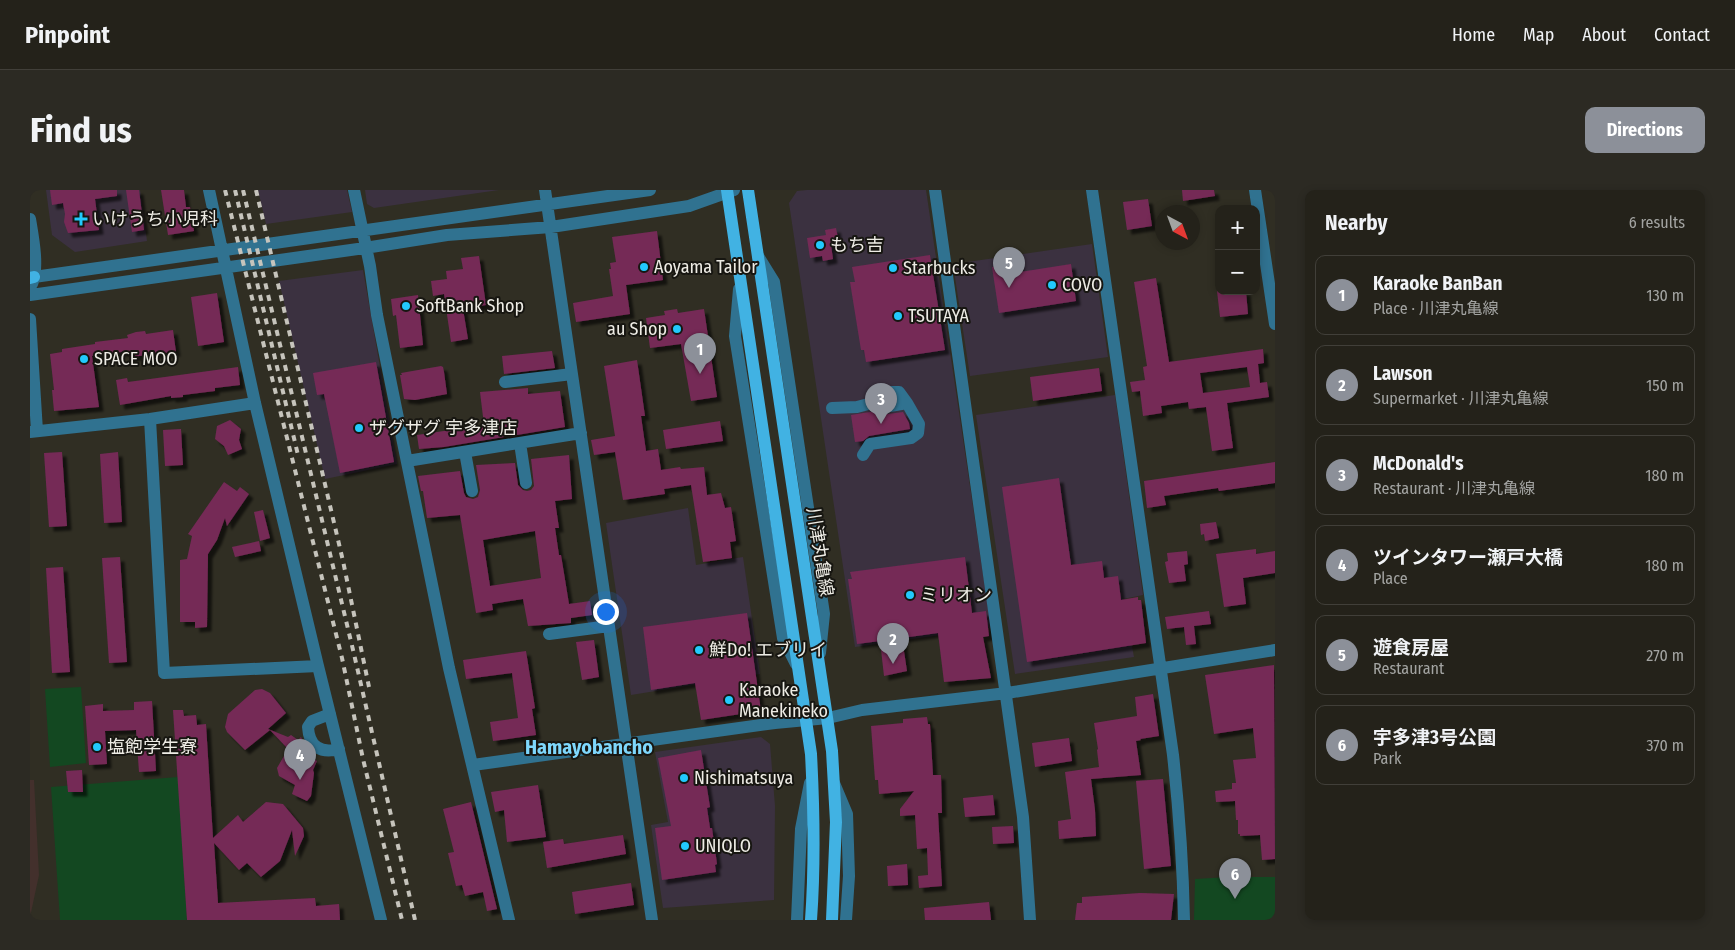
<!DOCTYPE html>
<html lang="en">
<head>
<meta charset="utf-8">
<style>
  body { margin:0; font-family:"Fira Sans Condensed","Noto Sans JP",sans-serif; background:#2c2a23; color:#f1f3f6 }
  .controls { position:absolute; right:15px; top:15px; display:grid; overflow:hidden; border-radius:10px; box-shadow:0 2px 8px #0003 }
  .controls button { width:45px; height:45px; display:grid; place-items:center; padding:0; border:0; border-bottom:1px solid #413f39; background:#24221a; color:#f1f3f6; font:25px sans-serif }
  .compass { position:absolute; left:1125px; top:15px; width:45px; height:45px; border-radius:50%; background:#24221a; box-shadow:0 2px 8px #0003; rotate:139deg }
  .you { position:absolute; left:575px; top:421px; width:18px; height:18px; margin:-12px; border:4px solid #fff; border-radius:50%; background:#1a73e8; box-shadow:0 0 0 8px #1a73e833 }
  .badge { display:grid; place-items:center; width:32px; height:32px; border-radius:50%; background:#8c9099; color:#fff; font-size:16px; font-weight:700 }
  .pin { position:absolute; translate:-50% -41px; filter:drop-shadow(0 1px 2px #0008) }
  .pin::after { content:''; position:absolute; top:26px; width:18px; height:15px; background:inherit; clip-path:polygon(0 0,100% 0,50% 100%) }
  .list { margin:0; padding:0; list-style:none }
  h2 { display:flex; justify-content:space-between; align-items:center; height:65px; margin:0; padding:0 20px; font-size:21px }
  h2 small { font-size:16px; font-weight:400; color:#a3a4a2 }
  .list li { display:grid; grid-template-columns:32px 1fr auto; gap:15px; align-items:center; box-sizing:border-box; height:80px; margin:0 10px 10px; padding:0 10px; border:1px solid #413f39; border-radius:10px }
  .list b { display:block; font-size:19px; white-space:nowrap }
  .list p { margin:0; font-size:16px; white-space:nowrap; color:#a3a4a2 }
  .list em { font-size:16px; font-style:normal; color:#a3a4a2 }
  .map { position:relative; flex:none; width:1245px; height:730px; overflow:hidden; border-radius:10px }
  header { display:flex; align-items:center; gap:30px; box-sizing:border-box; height:70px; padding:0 25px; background:#24221a; border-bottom:1px solid #413f39 }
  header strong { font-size:24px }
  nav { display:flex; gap:28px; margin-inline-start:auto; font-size:18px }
  .intro { display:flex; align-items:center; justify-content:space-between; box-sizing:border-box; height:120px; padding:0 30px }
  h1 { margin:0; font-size:35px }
  .button { padding:12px 22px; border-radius:10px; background:#8c9099; color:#fff; font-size:18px; font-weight:700 }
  main { display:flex; gap:30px; padding:0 30px }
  aside { flex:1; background:#24221a; border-radius:10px; box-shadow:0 2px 8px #0003 }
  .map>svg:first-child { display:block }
  .commercial { fill:#3b3140 }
  .education { fill:#43302c }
  .green { fill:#134821 }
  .building { fill:#752957; fill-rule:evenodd; filter:url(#shadow) }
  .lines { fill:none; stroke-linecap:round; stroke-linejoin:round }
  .minor { stroke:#307290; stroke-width:12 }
  .major { stroke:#41b2e3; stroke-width:12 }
  .rail { stroke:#c6c4bc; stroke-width:4; stroke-dasharray:6 6; stroke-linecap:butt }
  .poi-dot { fill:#22c9fd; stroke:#171611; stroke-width:2 }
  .labels { text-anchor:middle; stroke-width:4; stroke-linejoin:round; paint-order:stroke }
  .poi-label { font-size:18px; fill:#eeece5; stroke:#171611; text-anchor:start }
  .street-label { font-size:18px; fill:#eeece5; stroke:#171611 }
  .quarter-label { font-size:20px; font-weight:bold; fill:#7ed7fc; stroke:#171611 }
</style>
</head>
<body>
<header>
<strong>Pinpoint</strong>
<nav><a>Home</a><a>Map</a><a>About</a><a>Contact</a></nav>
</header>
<div class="intro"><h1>Find us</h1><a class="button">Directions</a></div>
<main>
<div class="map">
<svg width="1245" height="730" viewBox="0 0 1245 730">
  <defs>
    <filter id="shadow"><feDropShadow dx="4.5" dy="4.5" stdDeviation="1" flood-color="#0009"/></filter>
  </defs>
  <rect width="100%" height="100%" fill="#302e23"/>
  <path class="commercial" d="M16,0h94l7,51 -72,11 -23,-17z
    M228,0h89l5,22 -86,12z
    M335,0h134l-125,18 -7,-4z
    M777,0h119l65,438 -136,19 -66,-444 8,-12z
    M1062,54l16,113 -138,19 -17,-112z
    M333,80l34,194 -72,15 -46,-198z
    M1085,205l28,200 -20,4 11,58 -119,17 -39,-259z
    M658,318l8,57 47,-8 17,117 -129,21 -25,-172z
    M731,547l9,7 5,62 -1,94 -111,8 -12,-83 17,-3 -13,-70z"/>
  <path class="education" d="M0,590h4l5,95 -9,42z"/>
  <path class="green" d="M51,497l5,76 -36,4 -5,-78z
    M148,587l9,143h-127l-9,-133z
    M1199,687h46v43h-81l1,-41z"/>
  <path class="building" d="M20,0h67v6l-22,3 4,31 -31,3 -4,-11 1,-8 -2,-11 -11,2z
    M96,0h13l5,40 -12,2z
    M131,0h23l2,17h4l4,24 -26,4z
    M1152,0h32l1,6 -32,5z
    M1118,9l4,27 -25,4 -4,-28z
    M806,38l3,16 -8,1 2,14 -10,2 -1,-5 -12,2 -3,-20 19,-3 -1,-5z
    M627,41l6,49 -37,5 4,29 -54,8 -3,-19 40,-7 -4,-27h2l-1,-6 6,-1 -4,-25z
    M900,65l15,95 -79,12 -2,-12h-3l-11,-68h5l-3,-15z
    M449,66l7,49 -23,4 5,30 -17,3 -7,-48 -11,2 -2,-15 16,-2 -1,-8 17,-2 -2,-11z
    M989,73l1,9 51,-8 5,37 -77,12 -7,-46z
    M1126,88l13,84 94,-13 1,14 -6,1 2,19 7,-1 2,15 -42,6 6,45 -21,3 -6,-44 -17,2 -1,-7 -27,4 1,7 -19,3 -3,-25 -8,1 -2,-10 15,-2 -2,-13 4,-1 -13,-84zM1217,177l3,20 -47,6 -3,-20z
    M1187,101h29l2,23 -28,3z
    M187,103l7,49 -26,4 -7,-49z
    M388,105l5,50 -23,3 -4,-33 -3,1 -2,-17z
    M647,119l1,4 26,-4 13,88 -26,4 -10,-57 -31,4 -4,-30 19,-3 -1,-4z
    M143,140l3,22 -46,5 -1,-6 -37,5 7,51 -45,4 -2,-21h2l-4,-36 12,-2v-3l33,-5v-2l33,-4 -1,-3 9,-3 9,-1 1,3z
    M522,161l3,17 -51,6 -2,-18z
    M607,170l8,56h-4l5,35 12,-2 3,21 19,-3 1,2 23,-2 3,28 14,-2 4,15 6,-1 5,34 -6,1 2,16 -29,4 -12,-77 -27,4 1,5 -42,6 -8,-48 -21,3 -3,-15 24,-4 -11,-70z
    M346,172l18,100 -54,11 -16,-79 -7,1 -4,-22z
    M411,176l2,1 1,5 3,22 -32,6 -11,-1 -4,-24h2l-1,-2z
    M208,177l2,18 -25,3v3l-32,4v2l-12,1v-2l-51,9 -4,-25 11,-2 1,4z
    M1069,178l3,23 -69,10 -3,-24z
    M498,198v6l32,-3 5,36 -121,20 -25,2 -2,-14 67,-10 -4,-33z
    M846,221l12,3 15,-2 6,11 1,6 -41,7 -6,5 -8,1 -4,-27z
    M200,230l11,9 -2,11 3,9 -14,6 -4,-9 -9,-7 2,-13z
    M690,231l3,20 -57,8 -3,-19z
    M151,239l2,36 -18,1 -2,-36z
    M32,262l5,74 -18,1 -5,-74z
    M88,262l4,70 -18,1 -4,-69z
    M539,265l3,44 -17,2 4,27h-4l4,27h2l8,49 21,-3 2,14 -21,3v5l-43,3 -5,-27 -31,5 1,6 -17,3 -16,-98 -33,3 -4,-27h-2l-3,-15 42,-5 4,22 2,4 7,2 5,-2 2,-7 -4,-25 39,-2 3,22 5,5 4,1 4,-1 3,-4 -3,-27zM505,341l6,47 -51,8 -7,-46z
    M1245,272v21l-56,8 -1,-3 -54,8 2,9 -19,3 -3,-27z
    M1029,288l12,87 31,-4 2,17 14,-2 3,24 17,-3v3h3l5,43 -119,19 -25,-175z
    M194,292l13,9 3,-4 9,7 -22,32 -2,-8 -8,22 -9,14 -1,73 -12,1v-6h-15v-62l7,-1 5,-23 -4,-2z
    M233,320l7,28 -10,3 -6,-29z
    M1186,332l3,16 -14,3 -1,-7 -3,1 -1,-11z
    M229,351l2,10 -26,6 -3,-10z
    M1226,359v5l19,-3v22l-32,5 3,26 -22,3 -8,-53z
    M1157,361l1,13 -4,1 2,16 -17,2 -4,-21 3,-1 -1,-8z
    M90,367l7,105 -18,1 -7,-105z
    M935,367l7,56 14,-2 3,25 -6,1 8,41 -47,4 -6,-49 -36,5 5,33 -23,5 -4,-35 -23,3 -9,-65h4l-2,-7z
    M33,377l7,105 -18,1 -6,-105z
    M1179,421l2,13 -17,2 2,18 -10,1 -2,-18 -17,2 -2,-12z
    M717,423l14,98 -60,9 -6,-37 -44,7 -8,-63z
    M564,450l5,37 -17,3 -6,-38z
    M496,461l9,57 -3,1 4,26 -43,6 -3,-19 28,-4 -6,-45 -46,6 -3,-19z
    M1244,475l1,194 -13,1 -2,-25 -20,1v-2h-2v-14h-2l-1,-19 -19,1 -1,-11 17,-2v-6h4l-3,-23 23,-2 -3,-30 -39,6 -9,-59z
    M232,499l8,4 16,20 -18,16 20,8 3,-2 7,5 3,-3 6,12 -5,3 15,9 -4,9 1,3 -3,23 -4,5 -15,-7 3,-9 -16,-9 -2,-8 11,-19 -18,-19 -25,20 -18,-18 -2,-5 3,-13 27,-24z
    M1123,504l6,42 -19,3 1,1 -5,1 5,34 -50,4 4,31 1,26 -37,3 -1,-18 13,-2 -6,-47 34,-5 -2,-17 1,-1 -4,-26 43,-7 -2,-19z
    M122,511l4,70 -17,1 -3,-42 -31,1 2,33 -18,1 -4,-59 18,-2v7l31,-1v-8z
    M143,520h10l1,6 12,-1 1,10 9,-1 7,114 25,-23 5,7 23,-20 17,2 20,24 1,8 -9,20 -3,-26 -12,31 -19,16 -14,-14 -8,7 -25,-27 4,60 97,-5 1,8 23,-2 1,16h-153z
    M897,527l1,7h2l3,51h8l1,38h-4l4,73 -23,2 -1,-12 10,-1 -1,-27 -10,1 -2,-34 -15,1v-7l14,-18 -35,3 -1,-14h-3l-4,-54 32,-3v-4z
    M1039,548l3,23 -37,6 -3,-24z
    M671,560l9,57 -3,1 3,20h2l5,36 -2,1 1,7 -54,8 -7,-52 16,-2 -13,-68z
    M52,580l1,22h-15l-2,-21z
    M1133,589l8,87 -27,3 -8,-88z
    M508,595l8,52 -39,5 -3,-32 -9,2 -4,-20z
    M963,605l2,20 -30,2 -2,-19z
    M441,612l26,107 -10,2 -4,-19 -18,4 -3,-11 -6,1 -8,-33 6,-1 -11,-43z
    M983,636l1,17 -21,1 -1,-17z
    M593,645l3,19 -79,14 -4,-26 20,-3 1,5z
    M877,674l1,21 -20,1 -1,-20z
    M601,693l3,22 -59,9 -3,-22z
    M1110,703l34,1 -3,26h-96l2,-17h5v-6z
    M959,712l2,18h-66l-1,-12z"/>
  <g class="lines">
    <path class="minor" d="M179,0l46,213 63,263 63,254
      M324,0l16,76 7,49 72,353 60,252
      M515,0l107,730
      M905,0l88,627 7,103
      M1062,0l81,565c6,55 10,110 11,165
      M1225,0l20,134
      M0,29c3,18 9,48 2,65
      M728,66l16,26 50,332 -4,39
      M4,87l616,-87
      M709,99l-4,47 48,302 13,26
      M0,105l335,-47 82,-13 104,-8 138,-21 45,-16
      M0,129l7,112
      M475,192l67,-8
      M846,212l14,-10h9l8,11
      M802,218l25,-1 19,-5 14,4 17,-3 12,21 -1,9 -7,5 -41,6 -7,11
      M120,229l14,254 154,-7
      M0,242l120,-13 105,-16
      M490,253l6,40
      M435,262l7,39
      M377,271l174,-28
      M519,444l60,-8
      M300,524l-18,7 -4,6c1,19 12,27 31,22
      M443,575l302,-42 53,-5 34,-8 145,-17 268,-43
      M804,593l13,31 2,62 -3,44
      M767,730l4,-91 9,-46"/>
    <path class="major" d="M697,0l84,564c3,56 4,111 0,166
      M718,0l84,561 4,71 -4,98
      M0,88l4,-1"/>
    <path class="rail" d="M195,0l117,468 21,101 39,161
      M205,0l63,265
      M213,0l111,464 61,266
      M226,0l87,371 26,126"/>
  </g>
  <g class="poi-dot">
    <path d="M48.5 21.5h5v5h5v5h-5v5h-5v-5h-5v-5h5z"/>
    <circle cx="790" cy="55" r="5"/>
    <circle cx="614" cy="77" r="5"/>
    <circle cx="863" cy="78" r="5"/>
    <circle cx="1022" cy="95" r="5"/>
    <circle cx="376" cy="116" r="5"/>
    <circle cx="868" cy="126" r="5"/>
    <circle cx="647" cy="139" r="5"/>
    <circle cx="54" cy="169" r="5"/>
    <circle cx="329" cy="238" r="5"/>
    <circle cx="880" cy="405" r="5"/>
    <circle cx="669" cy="460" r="5"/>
    <circle cx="699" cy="510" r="5"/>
    <circle cx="67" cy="557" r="5"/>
    <circle cx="654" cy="588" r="5"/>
    <circle cx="655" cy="656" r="5"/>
  </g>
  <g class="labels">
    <g class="poi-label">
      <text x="62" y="35">いけうち小児科</text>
      <text x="800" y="61">もち吉</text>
      <text x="624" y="83">Aoyama Tailor</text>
      <text x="873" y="84">Starbucks</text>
      <text x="1032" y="101">COVO</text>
      <text x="386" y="122">SoftBank Shop</text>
      <text x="878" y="132">TSUTAYA</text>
      <text x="637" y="145" text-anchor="end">au Shop</text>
      <text x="64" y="175">SPACE MOO</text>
      <text x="339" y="244">ザグザグ 宇多津店</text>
      <text x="890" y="411">ミリオン</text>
      <text x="679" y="466">鮮Do! エブリイ</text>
      <text x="709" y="506">Karaoke<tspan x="709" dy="21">Manekineko</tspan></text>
      <text x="77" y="563">塩飽学生寮</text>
      <text x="664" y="594">Nishimatsuya</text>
      <text x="665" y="662">UNIQLO</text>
    </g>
    <g class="street-label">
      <text transform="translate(790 362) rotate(81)" y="6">川津丸亀線</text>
    </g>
    <g class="quarter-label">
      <text x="559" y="564">Hamayobancho</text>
    </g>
  </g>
</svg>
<div class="controls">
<button>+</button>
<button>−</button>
</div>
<svg class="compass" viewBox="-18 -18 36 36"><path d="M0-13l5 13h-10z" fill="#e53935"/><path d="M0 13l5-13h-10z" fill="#a3a4a2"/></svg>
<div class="you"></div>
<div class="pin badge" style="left:670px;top:184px">1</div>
<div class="pin badge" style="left:863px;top:474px">2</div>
<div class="pin badge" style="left:851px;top:234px">3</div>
<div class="pin badge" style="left:270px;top:590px">4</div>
<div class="pin badge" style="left:979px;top:98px">5</div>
<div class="pin badge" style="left:1205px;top:709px">6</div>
</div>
<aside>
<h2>Nearby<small>6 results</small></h2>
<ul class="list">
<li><span class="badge">1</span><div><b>Karaoke BanBan</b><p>Place · 川津丸亀線</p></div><em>130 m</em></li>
<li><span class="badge">2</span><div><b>Lawson</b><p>Supermarket · 川津丸亀線</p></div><em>150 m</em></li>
<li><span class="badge">3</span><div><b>McDonald's</b><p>Restaurant · 川津丸亀線</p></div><em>180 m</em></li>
<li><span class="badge">4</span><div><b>ツインタワー瀬戸大橋</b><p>Place</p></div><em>180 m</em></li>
<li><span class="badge">5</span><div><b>遊食房屋</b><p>Restaurant</p></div><em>270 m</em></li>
<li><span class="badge">6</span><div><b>宇多津3号公園</b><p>Park</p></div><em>370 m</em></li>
</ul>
</aside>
</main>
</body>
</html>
